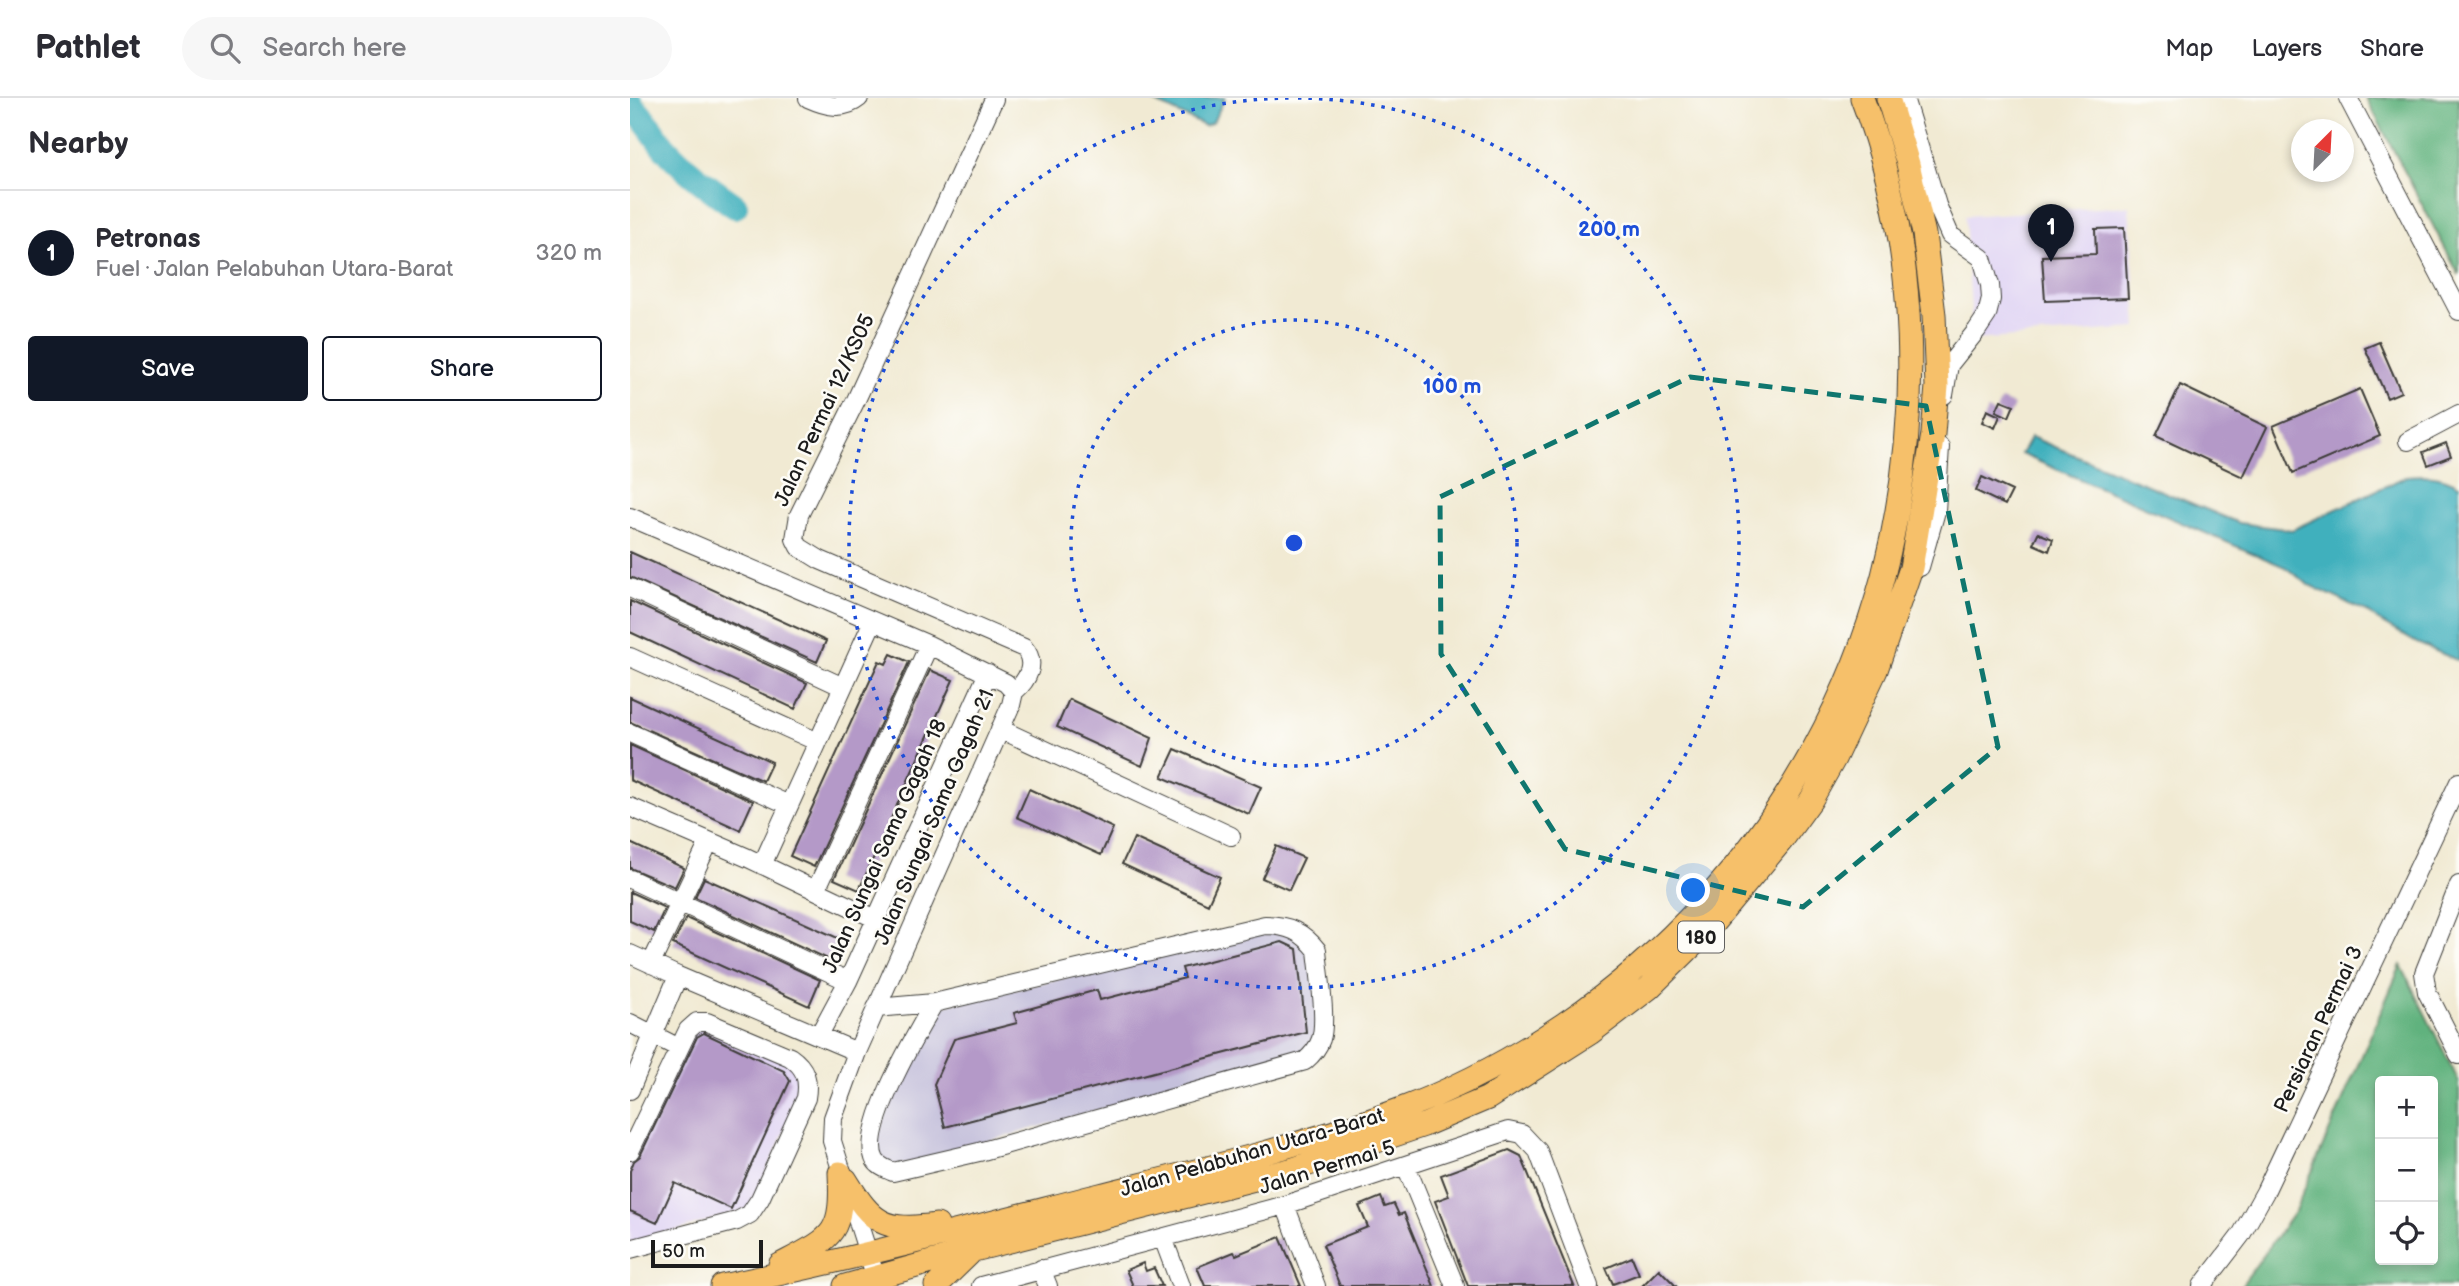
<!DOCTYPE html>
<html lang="en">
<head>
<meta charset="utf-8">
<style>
  body { margin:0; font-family:"Balsamiq Sans",sans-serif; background:#f7f7f7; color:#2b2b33 }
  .controls { position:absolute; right:21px; bottom:21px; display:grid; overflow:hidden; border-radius:7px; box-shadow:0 4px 10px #0003 }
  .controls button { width:63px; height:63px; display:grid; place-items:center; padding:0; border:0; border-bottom:2px solid #e1e1e2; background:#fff; color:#2b2b33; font:35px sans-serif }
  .compass { position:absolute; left:1661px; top:21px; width:63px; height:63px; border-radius:50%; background:#fff; box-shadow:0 4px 10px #0003; rotate:24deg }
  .scale { position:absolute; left:21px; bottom:18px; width:112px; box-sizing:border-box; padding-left:7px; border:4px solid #1c1c1c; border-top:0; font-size:19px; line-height:24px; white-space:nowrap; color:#1c1c1c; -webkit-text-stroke:5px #fdfcf7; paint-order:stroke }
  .you { position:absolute; left:1064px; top:793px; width:24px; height:24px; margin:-18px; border:5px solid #fff; border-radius:50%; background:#1a73e8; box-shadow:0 0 0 10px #1a73e833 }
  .badge { display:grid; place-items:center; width:46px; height:46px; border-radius:50%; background:#111827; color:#fff; font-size:23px; font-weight:700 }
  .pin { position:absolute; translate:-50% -58px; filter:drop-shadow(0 2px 4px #0008) }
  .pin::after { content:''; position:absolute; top:37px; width:24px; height:21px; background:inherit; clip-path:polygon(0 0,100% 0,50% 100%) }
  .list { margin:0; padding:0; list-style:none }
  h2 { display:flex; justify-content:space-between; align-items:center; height:91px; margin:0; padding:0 28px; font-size:30px }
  h2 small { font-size:23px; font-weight:400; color:#7c7c81 }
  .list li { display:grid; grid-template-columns:46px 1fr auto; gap:21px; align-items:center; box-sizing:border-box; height:126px; padding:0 28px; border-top:2px solid #e1e1e2 }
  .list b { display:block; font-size:26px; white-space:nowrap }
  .list p { margin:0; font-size:23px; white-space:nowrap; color:#7c7c81 }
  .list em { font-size:23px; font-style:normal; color:#7c7c81 }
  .actions { display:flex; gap:14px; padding:21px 28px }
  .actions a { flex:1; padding:16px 0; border:2px solid #111827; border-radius:7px; text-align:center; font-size:24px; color:#111827 }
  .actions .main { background:#111827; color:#fff }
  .icon { flex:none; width:38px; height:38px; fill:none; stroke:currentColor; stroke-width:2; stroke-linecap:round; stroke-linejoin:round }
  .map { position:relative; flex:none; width:1829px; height:1188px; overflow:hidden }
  header { display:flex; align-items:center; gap:42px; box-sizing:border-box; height:98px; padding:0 35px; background:#fff; border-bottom:2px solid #e1e1e2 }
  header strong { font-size:33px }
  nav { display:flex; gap:38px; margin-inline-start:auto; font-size:24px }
  .search { width:490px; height:63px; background:#f7f7f7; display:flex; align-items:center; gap:18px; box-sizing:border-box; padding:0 24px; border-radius:38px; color:#7c7c81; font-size:26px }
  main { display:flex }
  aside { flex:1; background:#fff }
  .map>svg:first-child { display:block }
  .built { fill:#e0d4f4 }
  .industrial { fill:#c4c0db }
  .forest { fill:#60b27e; stroke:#3e674d; stroke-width:2; fill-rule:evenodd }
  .water { fill:#41b0bd; stroke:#2e666c; stroke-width:2 }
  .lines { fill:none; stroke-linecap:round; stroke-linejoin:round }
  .river { stroke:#41b0bd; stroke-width:26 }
  .building { fill:#b499c8 }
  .minor-casing { stroke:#3c3b37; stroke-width:20 }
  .major-casing { stroke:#3c3b37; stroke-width:25 }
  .minor { stroke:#fff; stroke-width:18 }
  .major { stroke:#f6c06b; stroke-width:23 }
  .marked { fill:none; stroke:#0f766e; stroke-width:5; stroke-dasharray:14 9; stroke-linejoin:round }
  .ring { fill:none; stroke:#1d4ed8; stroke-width:3.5; stroke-dasharray:3.5 7 }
  .labels { text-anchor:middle; stroke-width:5; stroke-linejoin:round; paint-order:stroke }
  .shield { fill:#fdfcf7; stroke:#605f5e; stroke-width:2 }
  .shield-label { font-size:19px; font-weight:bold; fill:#1c1c1c }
  .street-label { font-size:21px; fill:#1c1c1c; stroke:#fdfcf7 }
  .centre { fill:#1d4ed8; stroke:#fdfcf7; stroke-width:3.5 }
  .ring-label { font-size:21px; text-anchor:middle; font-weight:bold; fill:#1d4ed8; stroke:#fdfcf7; stroke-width:5; stroke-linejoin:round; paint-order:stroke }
</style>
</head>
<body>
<header>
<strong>Pathlet</strong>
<div class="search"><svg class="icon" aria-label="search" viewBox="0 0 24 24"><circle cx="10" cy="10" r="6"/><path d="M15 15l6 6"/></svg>Search here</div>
<nav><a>Map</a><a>Layers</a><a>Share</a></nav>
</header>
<main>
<aside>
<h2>Nearby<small></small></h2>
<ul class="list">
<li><span class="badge">1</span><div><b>Petronas</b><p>Fuel · Jalan Pelabuhan Utara-Barat</p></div><em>320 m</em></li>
</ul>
<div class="actions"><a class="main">Save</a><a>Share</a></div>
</aside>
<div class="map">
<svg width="1829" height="1188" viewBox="0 0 1829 1188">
  <rect width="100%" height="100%" fill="#fdfcf7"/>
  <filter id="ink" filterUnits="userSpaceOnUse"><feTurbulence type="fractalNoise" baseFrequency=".0143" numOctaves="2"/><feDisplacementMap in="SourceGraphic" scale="14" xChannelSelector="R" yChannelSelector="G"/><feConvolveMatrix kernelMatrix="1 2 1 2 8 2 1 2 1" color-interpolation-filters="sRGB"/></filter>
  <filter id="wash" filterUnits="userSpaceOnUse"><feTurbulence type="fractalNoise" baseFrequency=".00686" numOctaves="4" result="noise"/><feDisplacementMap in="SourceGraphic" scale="28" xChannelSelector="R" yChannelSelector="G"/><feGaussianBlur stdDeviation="1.57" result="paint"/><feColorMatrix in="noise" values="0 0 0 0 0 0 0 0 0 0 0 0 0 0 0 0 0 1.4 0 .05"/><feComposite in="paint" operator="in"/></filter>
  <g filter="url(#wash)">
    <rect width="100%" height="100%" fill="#f1ead3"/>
    <path class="built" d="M1499,108l8,122 -164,12 -8,-124z
      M67,928l94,36 13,26 -54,120 -120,37v-85l62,-130z"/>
    <path class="industrial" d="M650,830l34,23 5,74 -9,25 -416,118 -11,-4 -7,-23 37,-95 23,-39z"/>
    <path class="forest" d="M1736,0h93v177z
      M1771,867l58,117v204h-218l54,-75zM1750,983h53v179h-53z"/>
    <path class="water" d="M516,0h79l-12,24 -8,4z
      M1401,339l208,86 53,7 115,-54c20,-2 35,-1 52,9v176l-42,-18 -35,-20 -15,-11 -58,-27 -24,-18 -264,-113z"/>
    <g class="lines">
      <path class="river" d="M0,6c14,13 22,28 34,43 20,23 46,41 71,59"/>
    </g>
    <g id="blocks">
      <path class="building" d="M1494,130l4,70 -83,3 -3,-45 54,-2 -1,-25z
        M1749,244l22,50 -14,6 -22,-50z
        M1550,287l87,42 -24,50 -87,-41z
        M1730,291l20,47 -87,37 -20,-47z
        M1371,302l13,5 -5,12 -13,-6z
        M1357,312l13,6 -5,12 -13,-6z
        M1816,345l5,13 -23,9 -5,-13z
        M1352,379l30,14 -7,14 -29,-14z
        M1408,435l15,6 -4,12 -16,-7z
        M0,454l196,89 -9,21 -187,-85z
        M0,503l177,82 -12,26 -165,-77z
        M261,556l18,8 -95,205 -24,-11 89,-195 7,3z
        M300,572l23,10 -94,210 -25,-11z
        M0,599l142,65 -9,19 -133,-59z
        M439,601l83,39 -10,28 -85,-39z
        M0,647l123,56 -13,29 -110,-50z
        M545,651l86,38 -12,27 -87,-37z
        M399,691l84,39 -12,27 -84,-38z
        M504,740l86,39 -12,27 -86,-40z
        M0,745l54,25 -9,19 -45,-19z
        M646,748l28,12 -15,32 -27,-12z
        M74,780l136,61 -10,21 -135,-63z
        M0,794l35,16 -11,24 -24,-11z
        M56,820l134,62 -11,26 -136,-62z
        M652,844l15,7 9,83 -361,95 -11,-43 20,-45 63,-16 -3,-10 83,-23 3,10 85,-22 -3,-10z
        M74,935l80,38 6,10 -59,128 -56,-26 -18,40 -27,-12v-40l4,-10 6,-5 57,-119z
        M879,1052l12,6 53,130h-106l-33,-85 14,-5 -8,-21z
        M751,1099l4,10 9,-3 5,11 5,-2 30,73h-94l-17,-41 45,-18 -9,-21z
        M650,1139l21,49h-96l-8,-19 37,-15 2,3z
        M1002,1159l7,17 -26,10 -7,-16z
        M513,1165l3,8 8,-3 8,18h-29l-7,-16z
        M1029,1171l17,17h-34z"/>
    </g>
  </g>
  <g filter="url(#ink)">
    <use href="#blocks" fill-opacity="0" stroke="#3c3b37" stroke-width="2"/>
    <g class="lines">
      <defs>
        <path id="minor" d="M178,0c18,8 35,13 51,0
          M1274,0l33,107 13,30 32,23 8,27 1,14 -4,16 -10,15 -28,35 -5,30
          M1718,0l111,213
          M364,1l-138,301 -57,115 -4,24 4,8 21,13 204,88c13,15 4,32 -10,44
          M1778,343l51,-27
          M0,419l299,128 77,38 8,9 -3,13 -154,347 -24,66 -1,23 44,137
          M1290,469l16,-56 4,-64
          M0,490l213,99
          M0,559l188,85
          M370,631l231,107
          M0,635l159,72
          M0,709l118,51 128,61
          M132,767l111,-244
          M0,781l218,102
          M1829,787l-35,88 3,19 32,63
          M186,792l113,-245
          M0,856l48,22 179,76
          M21,866l58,-122
          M246,910l58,-5 331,-78c23,0 38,7 52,25 2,22 10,69 4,89 -3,9 -9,16 -16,22l-326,91 -86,20c-6,-3 -14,-5 -18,-12 -16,-31 42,-127 59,-157
          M0,925l49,25
          M189,937l29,-54 140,-308
          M0,992l48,-114
          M0,1053l58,-121 9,-8h10l83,35c16,11 19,23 16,41l-46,101 -10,15 -13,7 -107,28
          M776,1068l49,120
          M655,1107l31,81
          M533,1140l18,48
          M411,1171l7,17
          M351,1188l304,-81 223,-74 14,3 16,17 51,135
          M1572,1188l39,-51 24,-43 194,-410"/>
        <path id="major" d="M216,1082c27,44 38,52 91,45
          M150,1167c53,-28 63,-29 60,-92
          M92,1188c127,-26 252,-59 378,-91 100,-25 202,-49 299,-85 235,-88 420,-291 484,-534 40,-156 37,-326 -21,-478
          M215,1188l129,-36 320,-81 130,-44 64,-27 102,-65 59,-45 56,-55 77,-93 29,-40 23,-41 42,-89 35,-102 22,-134 4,-48 -3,-71 -10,-81 -16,-70 -20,-66
          M306,1188l33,-32"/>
      </defs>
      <use href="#minor" class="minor-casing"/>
      <use href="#major" class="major-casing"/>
      <use href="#minor" class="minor"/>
      <use href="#major" class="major"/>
    </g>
  </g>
  <path class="marked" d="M1060,279l236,29 72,341 -195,160 -238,-58 -124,-195 -1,-157z"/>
  <g class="ring">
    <circle cx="664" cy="445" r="223"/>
    <path d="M668 0A445 445 0 1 1 660 0"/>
  </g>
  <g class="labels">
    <rect class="shield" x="1048" y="823.5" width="46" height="31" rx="5"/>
    <g class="shield-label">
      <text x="1071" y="846">180</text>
    </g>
    <g class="street-label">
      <text transform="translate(194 312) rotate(-65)" y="7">Jalan Permai 12/KS05</text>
      <text transform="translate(304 719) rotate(-67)" y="7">Jalan Sungai Sama Gagah 21</text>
      <text transform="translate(254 748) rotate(-66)" y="7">Jalan Sungai Sama Gagah 18</text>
      <text transform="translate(1688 931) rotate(-65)" y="7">Persiaran Permai 3</text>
      <text transform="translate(622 1054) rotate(-16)" y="7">Jalan Pelabuhan Utara-Barat</text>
      <text transform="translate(697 1069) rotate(-17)" y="7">Jalan Permai 5</text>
    </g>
  </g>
  <circle cx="664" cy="445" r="10" class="centre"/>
  <g class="ring-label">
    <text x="979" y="138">200 m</text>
    <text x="822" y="295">100 m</text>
  </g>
</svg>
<div class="controls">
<button>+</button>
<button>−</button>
<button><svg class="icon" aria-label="locate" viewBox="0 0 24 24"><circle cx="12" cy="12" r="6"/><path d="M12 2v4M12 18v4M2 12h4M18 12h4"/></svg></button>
</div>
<svg class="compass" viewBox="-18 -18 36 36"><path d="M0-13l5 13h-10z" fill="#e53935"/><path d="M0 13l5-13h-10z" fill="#7c7c81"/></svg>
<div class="scale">50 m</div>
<div class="you"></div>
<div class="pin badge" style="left:1421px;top:164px">1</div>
</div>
</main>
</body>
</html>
